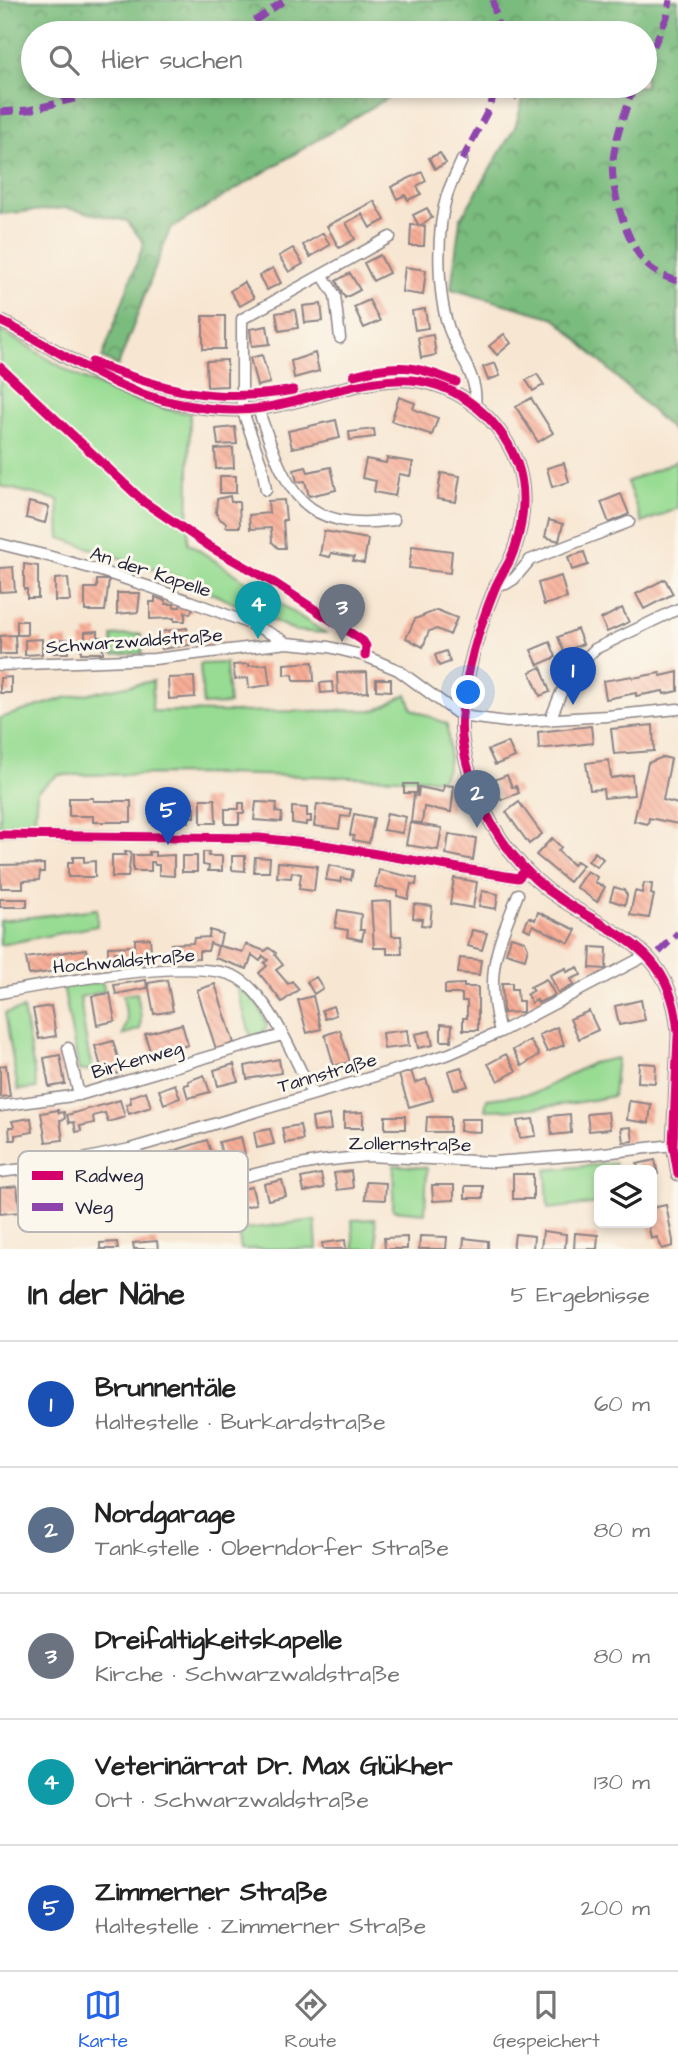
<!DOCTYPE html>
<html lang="de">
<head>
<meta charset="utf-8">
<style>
  body { margin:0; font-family:"Architects Daughter",sans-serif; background:#f2f2f2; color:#222 }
  .controls { position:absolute; right:21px; bottom:21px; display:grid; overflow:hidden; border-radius:10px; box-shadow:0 4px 10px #0003 }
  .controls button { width:63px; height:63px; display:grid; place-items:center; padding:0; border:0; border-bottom:2px solid #e0e0e0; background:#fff; color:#222; font:35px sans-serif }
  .you { position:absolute; left:469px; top:693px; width:24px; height:24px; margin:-18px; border:5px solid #fff; border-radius:50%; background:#1a73e8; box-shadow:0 0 0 10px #1a73e833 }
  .badge { display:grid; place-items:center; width:46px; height:46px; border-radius:50%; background:#2563eb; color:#fff; font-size:23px; font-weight:700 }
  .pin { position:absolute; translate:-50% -58px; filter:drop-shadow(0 2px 4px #0008) }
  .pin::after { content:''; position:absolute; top:37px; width:24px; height:21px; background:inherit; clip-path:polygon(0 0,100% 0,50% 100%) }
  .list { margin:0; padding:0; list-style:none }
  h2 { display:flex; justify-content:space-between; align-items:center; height:91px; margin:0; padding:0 28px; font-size:30px }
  h2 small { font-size:23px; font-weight:400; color:#767676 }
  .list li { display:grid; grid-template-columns:46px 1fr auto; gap:21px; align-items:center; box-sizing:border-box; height:126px; padding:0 28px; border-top:2px solid #e0e0e0 }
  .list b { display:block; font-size:26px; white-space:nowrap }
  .list p { margin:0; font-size:23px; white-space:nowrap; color:#767676 }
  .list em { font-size:23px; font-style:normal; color:#767676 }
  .icon { flex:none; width:38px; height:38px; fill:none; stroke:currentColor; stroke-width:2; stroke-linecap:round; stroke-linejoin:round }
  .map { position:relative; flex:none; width:678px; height:1249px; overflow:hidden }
  .search { position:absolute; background:#fff; box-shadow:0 4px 10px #0003; left:21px; right:21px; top:21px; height:77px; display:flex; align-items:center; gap:18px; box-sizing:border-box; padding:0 24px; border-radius:38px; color:#767676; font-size:26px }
  .sheet { height:721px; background:#fff }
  nav { display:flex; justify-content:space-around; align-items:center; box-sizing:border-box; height:98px; border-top:2px solid #e0e0e0; background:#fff; font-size:19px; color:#767676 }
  nav a { display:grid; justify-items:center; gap:4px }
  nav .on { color:#2563eb }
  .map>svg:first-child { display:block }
  .grass { fill:#98dc93; stroke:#5d7f67; stroke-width:2 }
  .forest { fill:url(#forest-crowns); stroke:#4e6f5c; stroke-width:2 }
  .building { fill:url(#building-back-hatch) }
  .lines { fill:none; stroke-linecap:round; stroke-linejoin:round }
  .minor-casing { stroke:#8c8486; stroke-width:13 }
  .tertiary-casing { stroke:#8c8486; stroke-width:15 }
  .minor { stroke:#fff; stroke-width:10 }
  .tertiary { stroke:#fff; stroke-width:12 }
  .quiet { stroke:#8e44ad; stroke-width:7; stroke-dasharray:14 7; stroke-linecap:butt }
  .cycleway-casing { stroke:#fbf7ec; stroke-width:13 }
  .cycleway { stroke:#d6006c; stroke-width:9 }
  .labels { text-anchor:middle; stroke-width:6; stroke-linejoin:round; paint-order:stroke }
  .street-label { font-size:19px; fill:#22223b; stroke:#fbf7ec }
  .key { fill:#fbf7ec; stroke:#bab7b7; stroke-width:2 }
  .key-label { font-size:19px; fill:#22223b }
</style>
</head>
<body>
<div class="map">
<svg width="678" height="1249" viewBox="0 0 678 1249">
  <defs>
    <pattern id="forest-crowns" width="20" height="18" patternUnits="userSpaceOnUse" patternTransform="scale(1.75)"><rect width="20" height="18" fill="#7abc7d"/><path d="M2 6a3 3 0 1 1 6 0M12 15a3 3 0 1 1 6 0" fill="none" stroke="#649868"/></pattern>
    <pattern id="building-back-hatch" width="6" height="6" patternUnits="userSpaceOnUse" patternTransform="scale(1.75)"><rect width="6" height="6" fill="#f8ae97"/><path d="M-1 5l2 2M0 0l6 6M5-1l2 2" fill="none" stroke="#d49583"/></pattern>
  </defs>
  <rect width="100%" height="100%" fill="#fbf7ec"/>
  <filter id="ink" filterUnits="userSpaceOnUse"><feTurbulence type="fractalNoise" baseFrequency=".0143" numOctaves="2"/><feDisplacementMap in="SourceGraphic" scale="14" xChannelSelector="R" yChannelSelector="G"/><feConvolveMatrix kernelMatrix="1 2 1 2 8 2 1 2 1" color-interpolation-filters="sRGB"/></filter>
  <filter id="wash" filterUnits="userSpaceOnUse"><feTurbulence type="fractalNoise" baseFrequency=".00686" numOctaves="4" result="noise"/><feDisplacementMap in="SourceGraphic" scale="28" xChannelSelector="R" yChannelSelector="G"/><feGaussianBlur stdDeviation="1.57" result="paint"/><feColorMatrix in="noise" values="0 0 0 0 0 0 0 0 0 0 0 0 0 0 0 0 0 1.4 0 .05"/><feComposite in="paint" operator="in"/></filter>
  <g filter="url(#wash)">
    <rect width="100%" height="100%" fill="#f7e6d1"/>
    <path class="grass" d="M0,331c29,14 56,35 86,49 29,13 73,31 104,33l-2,130 137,90 -29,-2 -125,-56 -111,-37 -2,-38 -58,-14z
      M676,461l2,47 -36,15 -15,-41z
      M141,634l1,19 -29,2 -1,-19z
      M226,663l3,41 -26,1 -3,-41z
      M153,681l-1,30 80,1 145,-2 30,-16 5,15 35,15c1,17 7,43 -7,55l-222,-5 -160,1 -21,16 -3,37h-34v-110l65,-20z
      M97,909v17l-97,19v-24z
      M102,982l3,9 -25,6c4,25 5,49 13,73l-14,1 -16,-85z
      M236,985c17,13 23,19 31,40l-4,8 -12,4z
      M137,993l4,24 -1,12 -17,6 4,-15 -4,-25z
      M23,1009l14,79 -19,2 -13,-77z
      M617,1058l-4,38c-43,9 -84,14 -128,14l2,-11 48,-6 57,-30z
      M615,1163l1,7h-17v33l-51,6 -2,-39z
      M394,1165l33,3 -2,45 -32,-3z
      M375,1219l3,30h-24l-2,-29z
      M315,1220l2,29h-76l-3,-19z"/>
    <path class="forest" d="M0,0h678v436l-123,-118 -104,-29 9,-69 55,-93 12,-41h118v-53h-612v53h374l-237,143 -52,137 -16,-8 42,-115 -17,-22 -61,-13 -66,6z"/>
    <g id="blocks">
      <path class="building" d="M502,86h18l-4,13 -17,-5z
        M440,153l6,10 -11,6 -6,-11z
        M422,172l4,9 -9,5 4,8 -13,6 -3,-5 -8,4 -6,-12z
        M374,201l11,19 -15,8 -8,-14 -16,9 9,16 -16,9 -12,-22z
        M427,208l5,10 -13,8 -6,-11z
        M411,225l14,1 -1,20h-14z
        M323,233l7,12 -20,12 -7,-12z
        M293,248l10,16 -14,8 -10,-16z
        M380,255l9,18 -16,8 -9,-18z
        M405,267l21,3 -3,25 -21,-3z
        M273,268l8,15 -14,7 -8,-14z
        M350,273l10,17 -15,8 -9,-17z
        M244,282l10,16 -14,8 -10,-15z
        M369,300l11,21 -16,7 -10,-21z
        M321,304l2,17 -18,2 -2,-17z
        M425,309l3,19 -13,2 -3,-19z
        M295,310l3,18 -19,3 -3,-18z
        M203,316h22v33h-22z
        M267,326l3,18 -18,2 -2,-17z
        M504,334l7,9 -14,12 -8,-9z
        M433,335l3,20 -15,3 -3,-21z
        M315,353l4,18 -25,7 -3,-17z
        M262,355l8,28 -13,3 -7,-28z
        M227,360v26l-20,1 -1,-26z
        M495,363l5,13 -12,4 -5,-13z
        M537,374l7,11 -11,6 -7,-11z
        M399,397l16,6 -2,6 25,9 -6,17 -41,-14z
        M531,398l22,35 -15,9 -22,-35z
        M336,420l4,18 -48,10 -4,-17z
        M235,427l2,17 -19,1 -2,-16z
        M374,429l1,8 -25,3 -1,-8z
        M233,448l1,20 -18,1 -1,-20z
        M387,458l26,4 -3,14 -11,-2 -4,22 -21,-4 2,-11 -14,-3 4,-19 20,4z
        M564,463l5,19 -17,5 -5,-19z
        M306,467l2,5 23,-5 5,23 -27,6 -4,-15 -8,1 -3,-12z
        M441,473l19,3 -4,26 -19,-3z
        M220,476h16v17h-16z
        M621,494l8,20 -20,9 -8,-21z
        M230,496l1,6h8l1,25h-14v-4l-6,-4 -4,-6 1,-14z
        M284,500l2,20h-3l2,28h-7l-6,-6 -1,-14 -21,1 -1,-14 20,-2 -1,-12z
        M29,502l20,5 -4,16 -19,-5z
        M549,520l14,4 -4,17 -14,-4z
        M324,531l44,8 -4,24 -11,-2 1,-4 -23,-4 -1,4 -10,-2z
        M412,546l40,5 -2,22 -41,-5z
        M584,552l4,13 -16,5 -4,-13z
        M24,564l14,2v32h-11v-9h-3z
        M13,567l2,24 -15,1v-24z
        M561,576l6,22 -23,7 -6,-22z
        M68,578l2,23h-15v-22z
        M665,579l8,15 -29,15 -8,-15z
        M97,580h12l-4,31h-20v-23h12z
        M117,593h23l-2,19 -21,2z
        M155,597l11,4v3h8v3h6l1,-4 12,5 -3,6 -5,-2v9h-11v-3l-24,1v-17h5z
        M622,608l7,14 -22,10 -6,-13z
        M437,610l20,8 -7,17 -13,-6 -8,2 -6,16 -17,-9 9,-19z
        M17,621h10v14h-10z
        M187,628l3,17 -29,4 -2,-17z
        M577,629l6,15 -19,8 -6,-15z
        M98,631v6h4l1,16h-22v-14h4v-7z
        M15,635l1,19h-16v-18z
        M220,636l2,11 -17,2 -2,-11z
        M42,639v15l-17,1v-15z
        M68,639v14h-15l-1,-13z
        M550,642l6,15 -18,8 -7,-15z
        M446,651l4,11 -11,4 -4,-11z
        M313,662l1,19h-20l-1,-7 -9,1v-11z
        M249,664v2l18,-2 3,21 -21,3 -1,-10 -13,1 -2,-14z
        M541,667l9,25 -10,4 -10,-24z
        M367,672l1,20 -30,2 -1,-21z
        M678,672v19l-14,3 -1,-3 -27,5v-3l-30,6 -3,-18 29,-5 1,2 27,-5 1,3z
        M11,677v16h-11v-15z
        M194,677l1,20 -26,2 -1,-21z
        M376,679h15v12l-15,-1z
        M332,682l1,10 -12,1 -1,-10z
        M653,725l1,26 -40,3 -3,-25z
        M591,726l2,17 -54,6 -1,-17z
        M508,742l7,15 -20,8 -7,-15z
        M663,757l8,2 -8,41 15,4v20l-29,-6 -1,6 -14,-3 14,-58z
        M609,760l2,18 21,-3 2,20 -30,3 -1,-9 -13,1 -4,-27z
        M507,775l5,12 4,-1 3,7 -18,7 -7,-20z
        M404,784h13v9h-13z
        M444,785l10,1 -3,26 -27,-5 -2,16 -11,-1 3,-27 4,1 1,-9 24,5z
        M69,798h24v3h38v21h-38v-6h-24z
        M201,799h14l1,24h-15z
        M256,802l21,1 -1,9 6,1 -1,9 -27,-2z
        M519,802l23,32 -13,10 -23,-32z
        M239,803h5v10h-5v11h-14v-15h14z
        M317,804l34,5 -2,8 -8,-1 -2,13 -25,-3z
        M150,806h17v16h-17z
        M292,807l15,1v8h4v6h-5v3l-14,-2z
        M176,808h19v9h-6v5h-13z
        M387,813l19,4 -4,16 -19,-3z
        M354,814l20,4 -5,25 -16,-3 1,-4 -4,-1z
        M410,823l32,5 -4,22 -32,-5z
        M449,834l27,4 -3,22 -27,-6z
        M552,838l9,9 -3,4 15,14 4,-4 6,4 -14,17 -33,-27z
        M125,852h6l-3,25h-16v-22h14z
        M149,852h6v4l19,-1v21l-15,-1v-10h-4l-1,-3h-3v9h-18v-16h16z
        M203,852h6l-1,4h14v15h-14l1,-5 -6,-1z
        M595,852l8,7 -6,8 -9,-6z
        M182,856h15v16h-15z
        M232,856h13v15l-13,-1z
        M73,857h11v5l11,-1v16h-27v-15h5z
        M255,857l15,1 -1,14h-15z
        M278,862l39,4 -3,25 -15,-2 2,-15 -9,-2 -1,6 -14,-1z
        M44,864v8h-4l-1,8 -16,1v7h-22l-1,-23z
        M329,865l24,5 -2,10 -10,-2v4l-15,-2z
        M379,870l38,8 -1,7 -5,-1 -3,15 -11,-3 1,-5 -23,-4z
        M587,871l10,6 -2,5 10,5 -8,15 -21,-15z
        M454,878l23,4 -4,26 -23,-4z
        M644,883l8,1 -1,10 3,1 -5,23 -19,-3 5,-24 7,2z
        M614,887l10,3 3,5 -2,10 -15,-5z
        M482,891l16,3 -2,15 -17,-3z
        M0,899h27v8h-27z
        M391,901l1,35h9l1,18h-15v-6h-13l-3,-46z
        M414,904l18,2 -2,20 -9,-1 1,-6 -9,-1z
        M338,910l23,4 -1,16h4l-2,10 -15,-3 1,-7 -13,-2z
        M538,912l38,18 -7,13 -36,-18 -3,6 -6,-3 5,-11 6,3z
        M210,930l12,4 -3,12 24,6 3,-8 19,7 4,-3 7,5 -1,2 8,10 -7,5 12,14 4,-3 7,8 -17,13 -23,-29 8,-7 -3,-3 4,-3 -5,-4 -3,5 -8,-6 -5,14 -32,-11 3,-12 -8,-3 -2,8h-9v7l-28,1v-15l22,-1 1,-5 15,-1z
        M472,930l15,3 -5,17 -14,-4z
        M511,937l14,4 3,7 -3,11 -19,-6z
        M150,938l2,25 -31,1 -1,-12h-5v5h-7v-10l27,-1v-7z
        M591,947l16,1 -1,21 -16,-1z
        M86,949l3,16 -19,4 -1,-7 -14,3 1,6 -27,4 -3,-17z
        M460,958l21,2 -2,15 -21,-2z
        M578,967l3,8 -10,4 3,6 -16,8 -8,-18 16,-7 1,4z
        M316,977l7,11 -9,6 -7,-12z
        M546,979l9,16 -17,8 -1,-3 -6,3 -4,-9 6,-3 -3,-4z
        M146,980l1,8 -31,6 -2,-9z
        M167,980l6,31 -19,3 -6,-31z
        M502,983h10v6h5l1,12h5v11l-20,1z
        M215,984l19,59 -18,6 -19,-59z
        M464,984v3h14v43h-15v-12h4v-17h-5v-7h-17v-9z
        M110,993l5,28 -18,4 -5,-29z
        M313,996l8,33 -14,4 -9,-33z
        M641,1000l4,20 -26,5 -4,-19z
        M51,1006l5,30 -17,3 -6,-30z
        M333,1006l3,9 -11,4 -3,-9z
        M589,1011l9,19 -19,9 -9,-20z
        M182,1024l6,21 -37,10 -6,-21z
        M441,1024l11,1 -1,16h-10z
        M557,1027l7,18 -17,7 -8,-17z
        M340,1030l10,32 -16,4 -9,-31z
        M407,1030l2,16 -25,3 -2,-16z
        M430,1031l3,14 -15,3 -3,-14z
        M530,1040l9,15 -17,11 -9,-16z
        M113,1041l9,31 -18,5 -9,-31z
        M506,1054l10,17 -18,10 -10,-17z
        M60,1055l5,29 -16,3 -5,-29z
        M279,1059l2,14 -34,6 -2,-13z
        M639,1063l17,1 -1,19 -17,-1z
        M234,1064l4,17 -20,5 -4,-16z
        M6,1065l4,31 -10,1v-31z
        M461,1067l7,19 -14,4 -6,-19z
        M411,1071l4,12 11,-4 7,21 -24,7 -10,-32z
        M204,1075l6,17 -22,6 -4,-13 5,-1 -1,-3z
        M175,1084l5,14 -16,6 -5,-14z
        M146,1091l5,16 -22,7 -3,-10 5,-1 -1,-6z
        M120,1100l5,17 -17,5 -3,-9 -12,3 1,7 -14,3 1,5 -5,1 -2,-10 -5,1 -2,-8z
        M629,1101l22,3 -2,19 -22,-3z
        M58,1110l1,3 5,-1 1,7 -5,1 3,20 -17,2 -5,-29z
        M363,1112v16h-19v-15z
        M608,1112l2,17 -21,2 -2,-17z
        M570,1114l1,19 -19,2 -2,-19z
        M329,1115l2,15 -17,2 -2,-14z
        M385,1116h20v13h-20z
        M427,1117h23v15h-24z
        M31,1118l2,14 -18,3v5h-5l-1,-13h5l-2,-6z
        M461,1119h20v13l-21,-1z
        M533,1119l3,17 -16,2 -3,-17z
        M300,1125l3,15 -18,3 -3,-15z
        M631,1127l2,14 -10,1 -2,-14z
        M270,1129l4,15 -17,4 -3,-16z
        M241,1137l4,17 -22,5 -4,-17z
        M207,1140l6,18 -41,13 -5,-18z
        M655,1160l3,14 -6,2v-6h-13l-2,-6z
        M351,1171l2,17 -16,2 -3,-17z
        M321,1174l3,14 -20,4 -3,-14z
        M513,1174h20v25h-20z
        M282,1180l4,16 -18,4 -4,-16z
        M366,1182l20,1 -1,17 -20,-1z
        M432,1185h22v15l-21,1z
        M17,1186l3,26 -20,2v-26z
        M465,1186h18v12h-18z
        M252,1187l4,17 -22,6 -4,-18z
        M666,1205l7,36v5l-11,3 -5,-12 -6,2 -3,-16h4v-15z
        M543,1231l23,3 -1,15h-24z
        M575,1233l23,2 -1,14h-23z
        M515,1234l19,2 -1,13h-20z
        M420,1236l27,1 -1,12h-27z
        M407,1237v12h-22l-1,-11z
        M464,1238l24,3v8h-25z
        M345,1240l1,9h-23l-1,-6z
        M157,1241l1,8h-24l-1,-6z
        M117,1242l1,7h-18v-6z"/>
    </g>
  </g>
  <g filter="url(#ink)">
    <use href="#blocks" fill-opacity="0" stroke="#8c8486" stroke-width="2"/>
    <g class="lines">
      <defs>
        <path id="minor" d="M462,160c-5,12 -11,23 -15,35 -11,36 -10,99 2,134 9,25 30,49 26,76
          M323,276l12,19 5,43
          M258,409c28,78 39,124 136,111
          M266,490l-4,-24 -20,-57v-90l148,-82
          M0,544c69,16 137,37 203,62 29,11 57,20 84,37
          M496,585l10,-1 8,-5 16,-19 99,-38
          M0,665l154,-6 133,-16 42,4 36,9 33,14 63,46 46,6 100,-6 71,-7
          M550,720l11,-27 20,-30 14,-14 83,-40
          M0,835l259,3 65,7 194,33 8,-8
          M0,993c47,-9 199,-38 238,-15 33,20 57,82 74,116
          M500,1032c-16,-59 -3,-84 18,-138
          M68,1048l11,47
          M0,1106l79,-11 203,-60
          M0,1172l54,-7 76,-16 319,-95 51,-22 147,-77
          M150,1192l21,3 92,-23 59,-11 45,-5 127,6 101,-8 78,-9"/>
        <path id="tertiary" d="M0,321c62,29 111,71 181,83 25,5 55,8 81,4 45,-7 89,-26 134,-28 54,-3 102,34 121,83 11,30 6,68 -7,97 -5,10 -11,18 -15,28 -16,39 -29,84 -33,127 -3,25 6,56 15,79 17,41 47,82 85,106 60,39 110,50 116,133
          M678,1036l-5,109 5,29"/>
      </defs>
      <use href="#minor" class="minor-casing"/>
      <use href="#tertiary" class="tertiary-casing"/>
      <use href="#minor" class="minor"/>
      <use href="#tertiary" class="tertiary"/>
      <path class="quiet" d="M493,0l6,33
        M237,33l48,-33
        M645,65l22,-48 3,-17
        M634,86c-8,24 -18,48 -21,74 -4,27 14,82 32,103 9,9 21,15 33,18
        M0,112l29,-2 98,-24
        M462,160l29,-55 4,-19
        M659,952l19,-19"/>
      <defs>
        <path id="cycleway" d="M0,321c62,29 111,71 181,83 25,5 55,8 81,4 45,-7 89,-26 134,-28 54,-3 102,34 121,83 11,30 6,68 -7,97 -5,10 -11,18 -15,28 -16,39 -29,84 -33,127 -3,25 6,56 15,79 17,41 47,82 85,106 60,39 110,50 116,133
          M92,362c72,29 124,42 201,28
          M0,367l144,135 68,46 64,36 87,57 3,5 -1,10
          M354,375c43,-12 61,-10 102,7
          M0,835l259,3 65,7 194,33 8,-8
          M678,1036l-5,109 5,29"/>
      </defs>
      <use href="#cycleway" class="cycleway-casing"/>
      <use href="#cycleway" class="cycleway"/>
    </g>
  </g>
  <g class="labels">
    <g class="street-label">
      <text transform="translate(151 571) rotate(18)" y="7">An der Kapelle</text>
      <text transform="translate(134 640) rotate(-4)" y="7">Schwarzwaldstraße</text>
      <text transform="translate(124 960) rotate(-5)" y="7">Hochwaldstraße</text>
      <text transform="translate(137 1059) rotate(-16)" y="7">Birkenweg</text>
      <text transform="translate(327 1072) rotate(-16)" y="7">Tannstraße</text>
      <text transform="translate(410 1143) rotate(1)" y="7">Zollernstraße</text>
    </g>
  </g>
  <rect x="18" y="1151" width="230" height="81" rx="10" class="key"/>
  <rect x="32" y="1171" width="31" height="9" fill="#d6006c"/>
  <rect x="32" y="1203" width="31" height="8" fill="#8e44ad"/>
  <g class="key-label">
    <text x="75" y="1182">Radweg</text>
    <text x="75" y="1214">Weg</text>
  </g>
</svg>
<div class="controls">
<button><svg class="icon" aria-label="layers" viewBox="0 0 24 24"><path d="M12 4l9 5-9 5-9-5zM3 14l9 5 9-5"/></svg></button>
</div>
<div class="you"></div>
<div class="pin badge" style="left:573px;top:705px;background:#1a4fb4">1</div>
<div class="pin badge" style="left:477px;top:828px;background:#5c6f8a">2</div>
<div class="pin badge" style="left:342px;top:642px;background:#6b7280">3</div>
<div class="pin badge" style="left:258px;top:639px;background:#0f9aa8">4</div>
<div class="pin badge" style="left:168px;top:845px;background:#1a4fb4">5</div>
<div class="search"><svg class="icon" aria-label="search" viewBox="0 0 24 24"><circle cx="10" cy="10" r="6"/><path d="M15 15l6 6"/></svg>Hier suchen</div>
</div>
<section class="sheet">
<h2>In der Nähe<small>5 Ergebnisse</small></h2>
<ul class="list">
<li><span class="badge" style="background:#1a4fb4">1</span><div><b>Brunnentäle</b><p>Haltestelle · Burkardstraße</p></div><em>60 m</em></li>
<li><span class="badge" style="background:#5c6f8a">2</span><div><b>Nordgarage</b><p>Tankstelle · Oberndorfer Straße</p></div><em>80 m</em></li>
<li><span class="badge" style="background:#6b7280">3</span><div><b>Dreifaltigkeitskapelle</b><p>Kirche · Schwarzwaldstraße</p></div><em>80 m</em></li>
<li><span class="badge" style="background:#0f9aa8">4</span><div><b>Veterinärrat Dr. Max Glükher</b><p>Ort · Schwarzwaldstraße</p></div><em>130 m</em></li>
<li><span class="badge" style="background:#1a4fb4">5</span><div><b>Zimmerner Straße</b><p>Haltestelle · Zimmerner Straße</p></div><em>200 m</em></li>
</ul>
</section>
<nav>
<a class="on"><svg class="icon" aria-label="map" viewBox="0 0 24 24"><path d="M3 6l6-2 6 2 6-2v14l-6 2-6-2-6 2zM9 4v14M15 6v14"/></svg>Karte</a>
<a><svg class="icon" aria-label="directions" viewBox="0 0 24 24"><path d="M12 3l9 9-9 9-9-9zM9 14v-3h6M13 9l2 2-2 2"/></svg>Route</a>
<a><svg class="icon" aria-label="saved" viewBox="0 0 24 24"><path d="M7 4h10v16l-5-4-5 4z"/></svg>Gespeichert</a>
</nav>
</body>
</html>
